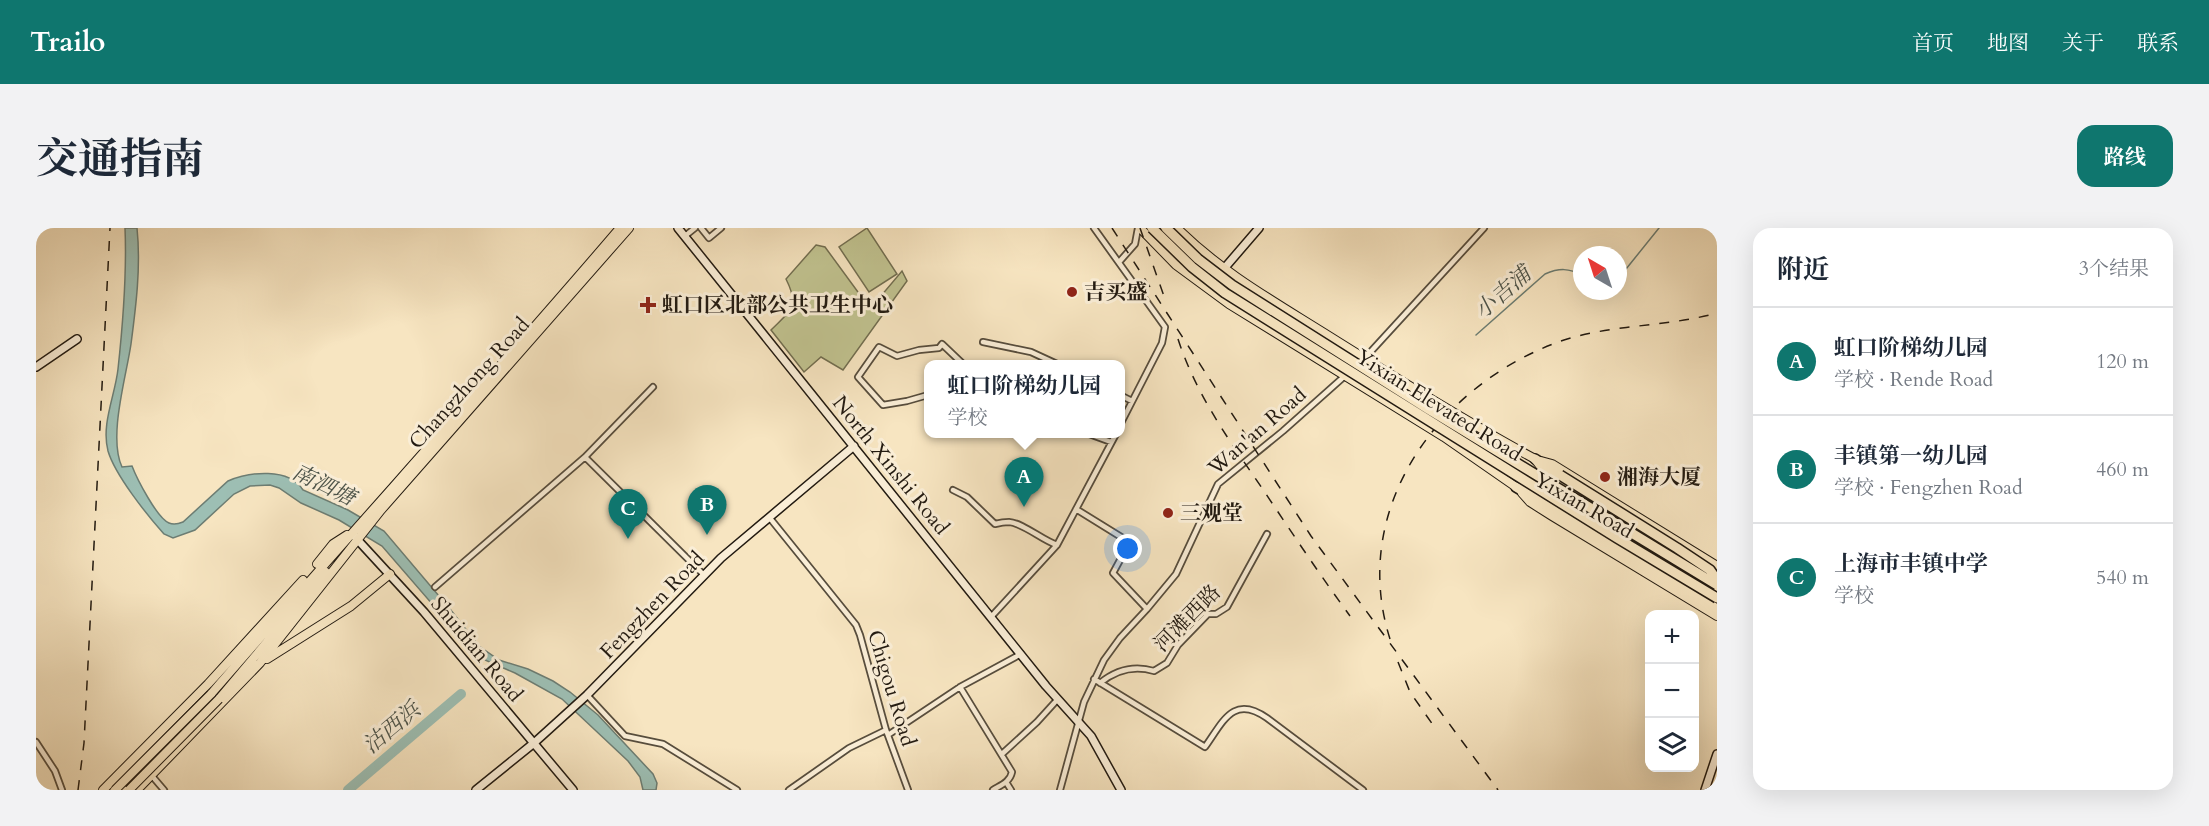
<!DOCTYPE html>
<html lang="zh">
<head>
<meta charset="utf-8">
<style>
  body { margin:0; font-family:Cardo,"Noto Serif SC",serif; background:#f2f2f3; color:#1f2937 }
  .controls { position:absolute; right:18px; bottom:18px; display:grid; overflow:hidden; border-radius:12px; box-shadow:0 6px 24px #0002 }
  .controls button { width:54px; height:54px; display:grid; place-items:center; padding:0; border:0; border-bottom:2px solid #e0e1e3; background:#fff; color:#1f2937; font:30px sans-serif }
  .compass { position:absolute; left:1537px; top:18px; width:54px; height:54px; border-radius:50%; background:#fff; box-shadow:0 6px 24px #0002; rotate:321deg }
  .you { position:absolute; left:1092px; top:321px; width:21px; height:21px; margin:-15px; border:4px solid #fff; border-radius:50%; background:#1a73e8; box-shadow:0 0 0 9px #1a73e833 }
  .badge { display:grid; place-items:center; width:39px; height:39px; border-radius:50%; background:#0f766e; color:#fff; font-size:20px; font-weight:700 }
  .pin { position:absolute; translate:-50% -50px; filter:drop-shadow(0 2px 3px #0008) }
  .pin::after { content:''; position:absolute; top:32px; width:21px; height:18px; background:inherit; clip-path:polygon(0 0,100% 0,50% 100%) }
  .popup { position:absolute; left:888px; top:132px; width:201px; height:78px; box-sizing:border-box; display:grid; place-content:center; border-radius:12px; background:#fff; filter:drop-shadow(0 2px 4px #0005); font-size:20px; white-space:nowrap; color:#747a83 }
  .popup b { font-size:22px; color:#1f2937 }
  .popup::after { content:''; position:absolute; left:50%; top:100%; margin-left:-12px; border:12px solid transparent; border-top-color:#fff }
  .list { margin:0; padding:0; list-style:none }
  h2 { display:flex; justify-content:space-between; align-items:center; height:78px; margin:0; padding:0 24px; font-size:26px }
  h2 small { font-size:20px; font-weight:400; color:#747a83 }
  .list li { display:grid; grid-template-columns:39px 1fr auto; gap:18px; align-items:center; box-sizing:border-box; height:108px; padding:0 24px; border-top:2px solid #e0e1e3 }
  .list b { display:block; font-size:22px; white-space:nowrap }
  .list p { margin:0; font-size:20px; white-space:nowrap; color:#747a83 }
  .list em { font-size:20px; font-style:normal; color:#747a83 }
  .icon { flex:none; width:33px; height:33px; fill:none; stroke:currentColor; stroke-width:2; stroke-linecap:round; stroke-linejoin:round }
  .map { position:relative; flex:none; width:1681px; height:562px; overflow:hidden; border-radius:18px }
  header { display:flex; align-items:center; gap:36px; box-sizing:border-box; height:84px; padding:0 30px; background:#0f766e; color:#fff }
  header strong { font-size:28px }
  nav { display:flex; gap:33px; margin-inline-start:auto; font-size:21px }
  .intro { display:flex; align-items:center; justify-content:space-between; box-sizing:border-box; height:144px; padding:0 36px }
  h1 { margin:0; font-size:42px }
  .button { padding:15px 27px; border-radius:18px; background:#0f766e; color:#fff; font-size:21px; font-weight:700 }
  main { display:flex; gap:36px; padding:0 36px }
  aside { flex:1; background:#fff; border-radius:18px; box-shadow:0 6px 24px #0002 }
  .map>svg:first-child { display:block }
  .green { fill:#c1c390; stroke:#726e50; stroke-width:1.5 }
  .water { fill:#9dbfb4; stroke:#6c7d73; stroke-width:1.5 }
  .lines { fill:none; stroke-linecap:round; stroke-linejoin:round }
  .stream { stroke:#6c7d73; stroke-width:1.5 }
  .river { stroke:#9dbfb4; stroke-width:10 }
  .street-casing { stroke:#574d3d; stroke-width:8 }
  .secondary-casing { stroke:#221a11; stroke-width:10 }
  .primary-casing { stroke:#221a11; stroke-width:10 }
  .highway-casing { stroke:#221a11; stroke-width:12 }
  .street { stroke:#faeed7; stroke-width:4.5 }
  .secondary { stroke:#faeed7; stroke-width:7 }
  .primary { stroke:#f7e5c1; stroke-width:8 }
  .highway { stroke:#f7e5c1; stroke-width:9 }
  .rail { stroke:#221a11; stroke-width:1.5; stroke-dasharray:10 10; stroke-linecap:butt }
  .primary-bridge-casing { stroke:#221a11; stroke-width:10; stroke-linecap:butt }
  .highway-bridge-casing { stroke:#221a11; stroke-width:12; stroke-linecap:butt }
  .primary-bridge { stroke:#f7e5c1; stroke-width:8 }
  .highway-bridge { stroke:#f7e5c1; stroke-width:9 }
  .poi-dot { fill:#8f2418; stroke:#faeed7; stroke-width:2 }
  .labels { text-anchor:middle; stroke-width:6; stroke-linejoin:round; paint-order:stroke }
  .poi-label { font-size:21px; font-weight:bold; fill:#221a11; stroke:#faeed7; text-anchor:start }
  .street-label { font-size:21px; fill:#221a11; stroke:#faeed7 }
  .water-label { font-size:22px; font-style:italic; fill:#4d544a; stroke:#faeed7 }
</style>
</head>
<body>
<header>
<strong>Trailo</strong>
<nav><a>首页</a><a>地图</a><a>关于</a><a>联系</a></nav>
</header>
<div class="intro"><h1>交通指南</h1><a class="button">路线</a></div>
<main>
<div class="map">
<svg width="1681" height="562" viewBox="0 0 1681 562">
  <rect width="100%" height="100%" fill="#f7e5c1"/>
  <filter id="stains"><feTurbulence type="fractalNoise" baseFrequency=".00333" numOctaves="4"/><feColorMatrix values="0 0 0 0 .2 0 0 0 0 .09 0 0 0 0 .02 0 0 0 .5 -.17"/></filter>
  <radialGradient id="worn" r=".72"><stop offset=".6" stop-color="#630" stop-opacity="0"/><stop offset="1" stop-color="#630" stop-opacity=".3"/></radialGradient>
  <path class="green" d="M831,0l30,46 -28,18 -30,-45z
    M780,17l9,2 41,56 15,-7 21,-25 5,10 -64,89 -22,-13 -17,15 -33,-42c20,-20 29,-23 15,-51z"/>
  <path class="water" d="M89,0h12c4,39 -1,78 -6,116 -5,34 -23,93 -9,123l10,-1c5,13 25,52 37,57 5,2 9,1 14,-1l45,-41c21,-9 61,-14 75,9l45,20 36,21 66,78 29,37 20,14 29,9 25,12 17,11 28,23 55,59 4,9 -1,7h-13l-3,-13 -12,-16 -66,-62 -47,-26 -37,-16 -96,-111 -43,-26 -38,-17 -22,-15 -9,-3 -20,1 -16,8 -39,36 -22,8 -9,-4c-17,-19 -49,-59 -56,-83 -7,-27 7,-55 10,-82 5,-46 9,-94 7,-141z"/>
  <g class="lines">
    <path class="stream" d="M1582,51l41,-51
      M1440,107l69,-61c14,-6 24,-6 37,1"/>
    <path class="river" d="M312,562l113,-96"/>
    <defs>
      <path id="street" d="M665,0l8,10 12,-10
        M1058,0l71,99 -3,16 -42,82
        M649,8l10,-8
        M1084,33l15,-17 3,-16
        M947,114l48,10 26,12
        M1328,131l120,-131
        M892,167l-21,6 -24,4 -25,-28 21,-30 18,9 22,-6 20,-2 3,-4 21,20
        M1084,167l12,6
        M1053,206l22,8
        M549,229l119,118
        M917,262l14,7 28,27c4,-1 10,-2 14,-2 14,1 33,18 48,23
        M1040,281l50,31v9l-13,24 34,36
        M733,289l87,108 4,10 26,95 22,60
        M399,359l150,-130 68,-70
        M955,389l66,-72 59,-111
        M1058,451l111,68c18,-25 28,-53 62,-29l96,72
        M1064,455c16,-13 34,-18 54,-12l13,-8 11,-18 30,-31h8l11,-7 40,-73
        M924,459l52,85c-2,10 -11,13 -19,18
        M551,467l38,41 38,8 74,46
        M852,507l72,-48 61,-33
        M0,514l19,29 7,19
        M966,526l35,-32 20,-22
        M104,534l24,28
        M970,554l5,8
        M753,562l60,-42 37,-18
        M1024,562l24,-88 20,-42 16,-22 27,-29 29,-35 42,-90 65,-53 64,-57"/>
      <path id="secondary" d="M642,0l368,458 45,50 30,54
        M1186,43l37,-43
        M0,139l41,-28
        M319,309l69,75 149,178
        M440,562l58,-47 53,-48 134,-137 133,-112
        M1669,562l12,-36"/>
      <path id="primary" d="M1104,0l36,37 53,39 215,133 72,50 20,7 34,21
        M1141,0c43,43 96,73 147,105 70,44 139,87 211,126l9,12 160,100
        M1505,233l11,3 165,102
        M1486,265l8,9 22,14 165,100
        M281,336l16,-20 14,-9
        M231,431l84,-53 39,-32
        M175,466c135,-156 275,-309 409,-466
        M183,471l107,-127
        M67,562l105,-106 95,-104
        M101,562l123,-127 121,-153 248,-282"/>
      <path id="highway" d="M1499,231l25,16
        M1480,259l201,122"/>
    </defs>
    <use href="#street" class="street-casing"/>
    <use href="#secondary" class="secondary-casing"/>
    <use href="#primary" class="primary-casing"/>
    <use href="#highway" class="highway-casing"/>
    <use href="#street" class="street"/>
    <use href="#secondary" class="secondary"/>
    <use href="#primary" class="primary"/>
    <use href="#highway" class="highway"/>
    <path class="rail" d="M1076,0l199,308 187,254
      M1104,0l26,74
      M1142,111c18,56 53,104 86,152 28,42 56,84 86,125
      M1354,411c-42,-132 51,-257 174,-299 50,-16 103,-13 153,-27
      M1362,434l12,30 23,33
      M42,562l6,-47 26,-515"/>
    <defs>
      <path id="primary-bridge" d="M79,562l96,-96
        M93,562l90,-91"/>
      <path id="highway-bridge" d="M1116,0l40,39 33,26 392,245 100,60
        M1130,0l32,31 34,26 196,124 289,176
        M1524,247l117,73 33,22 7,10"/>
    </defs>
    <use href="#primary-bridge" class="primary-bridge-casing"/>
    <use href="#highway-bridge" class="highway-bridge-casing"/>
    <use href="#primary-bridge" class="primary-bridge"/>
    <use href="#highway-bridge" class="highway-bridge"/>
  </g>
  <g class="poi-dot">
    <circle cx="1036" cy="64" r="6"/>
    <path d="M609 68h6v6h6v6h-6v6h-6v-6h-6v-6h6z"/>
    <circle cx="1569" cy="249" r="6"/>
    <circle cx="1132" cy="285" r="6"/>
  </g>
  <g class="labels">
    <g class="poi-label">
      <text x="1048" y="71">吉买盛</text>
      <text x="626" y="84">虹口区北部公共卫生中心</text>
      <text x="1581" y="256">湘海大厦</text>
      <text x="1144" y="292">三观堂</text>
    </g>
    <g class="street-label">
      <text transform="translate(433 155) rotate(-48)" y="7">Changzhong Road</text>
      <text transform="translate(1403 177) rotate(32)" y="7">Yixian Elevated Road</text>
      <text transform="translate(1221 203) rotate(-41)" y="7">Wan'an Road</text>
      <text transform="translate(855 237) rotate(51)" y="7">North Xinshi Road</text>
      <text transform="translate(1548 277) rotate(30)" y="7">Yixian Road</text>
      <text transform="translate(616 377) rotate(-46)" y="7">Fengzhen Road</text>
      <text transform="translate(1151 390) rotate(-45)" y="7">河滩西路</text>
      <text transform="translate(441 421) rotate(50)" y="7">Shuidian Road</text>
      <text transform="translate(856 460) rotate(73)" y="7">Chigou Road</text>
    </g>
    <g class="water-label">
      <text transform="translate(1466 64) rotate(-41)" y="8">小吉浦</text>
      <text transform="translate(288 256) rotate(26)" y="8">南泗塘</text>
      <text transform="translate(355 499) rotate(-40)" y="8">沽西浜</text>
    </g>
  </g>
  <rect width="100%" height="100%" filter="url(#stains)"/>
  <rect width="100%" height="100%" fill="url(#worn)"/>
</svg>
<div class="controls">
<button>+</button>
<button>−</button>
<button><svg class="icon" aria-label="layers" viewBox="0 0 24 24"><path d="M12 4l9 5-9 5-9-5zM3 14l9 5 9-5"/></svg></button>
</div>
<svg class="compass" viewBox="-18 -18 36 36"><path d="M0-13l5 13h-10z" fill="#e53935"/><path d="M0 13l5-13h-10z" fill="#747a83"/></svg>
<div class="you"></div>
<div class="pin badge" style="left:988px;top:279px">A</div>
<div class="popup"><b>虹口阶梯幼儿园</b>学校</div>
<div class="pin badge" style="left:671px;top:307px">B</div>
<div class="pin badge" style="left:592px;top:311px">C</div>
</div>
<aside>
<h2>附近<small>3个结果</small></h2>
<ul class="list">
<li><span class="badge">A</span><div><b>虹口阶梯幼儿园</b><p>学校 · Rende Road</p></div><em>120 m</em></li>
<li><span class="badge">B</span><div><b>丰镇第一幼儿园</b><p>学校 · Fengzhen Road</p></div><em>460 m</em></li>
<li><span class="badge">C</span><div><b>上海市丰镇中学</b><p>学校</p></div><em>540 m</em></li>
</ul>
</aside>
</main>
</body>
</html>
